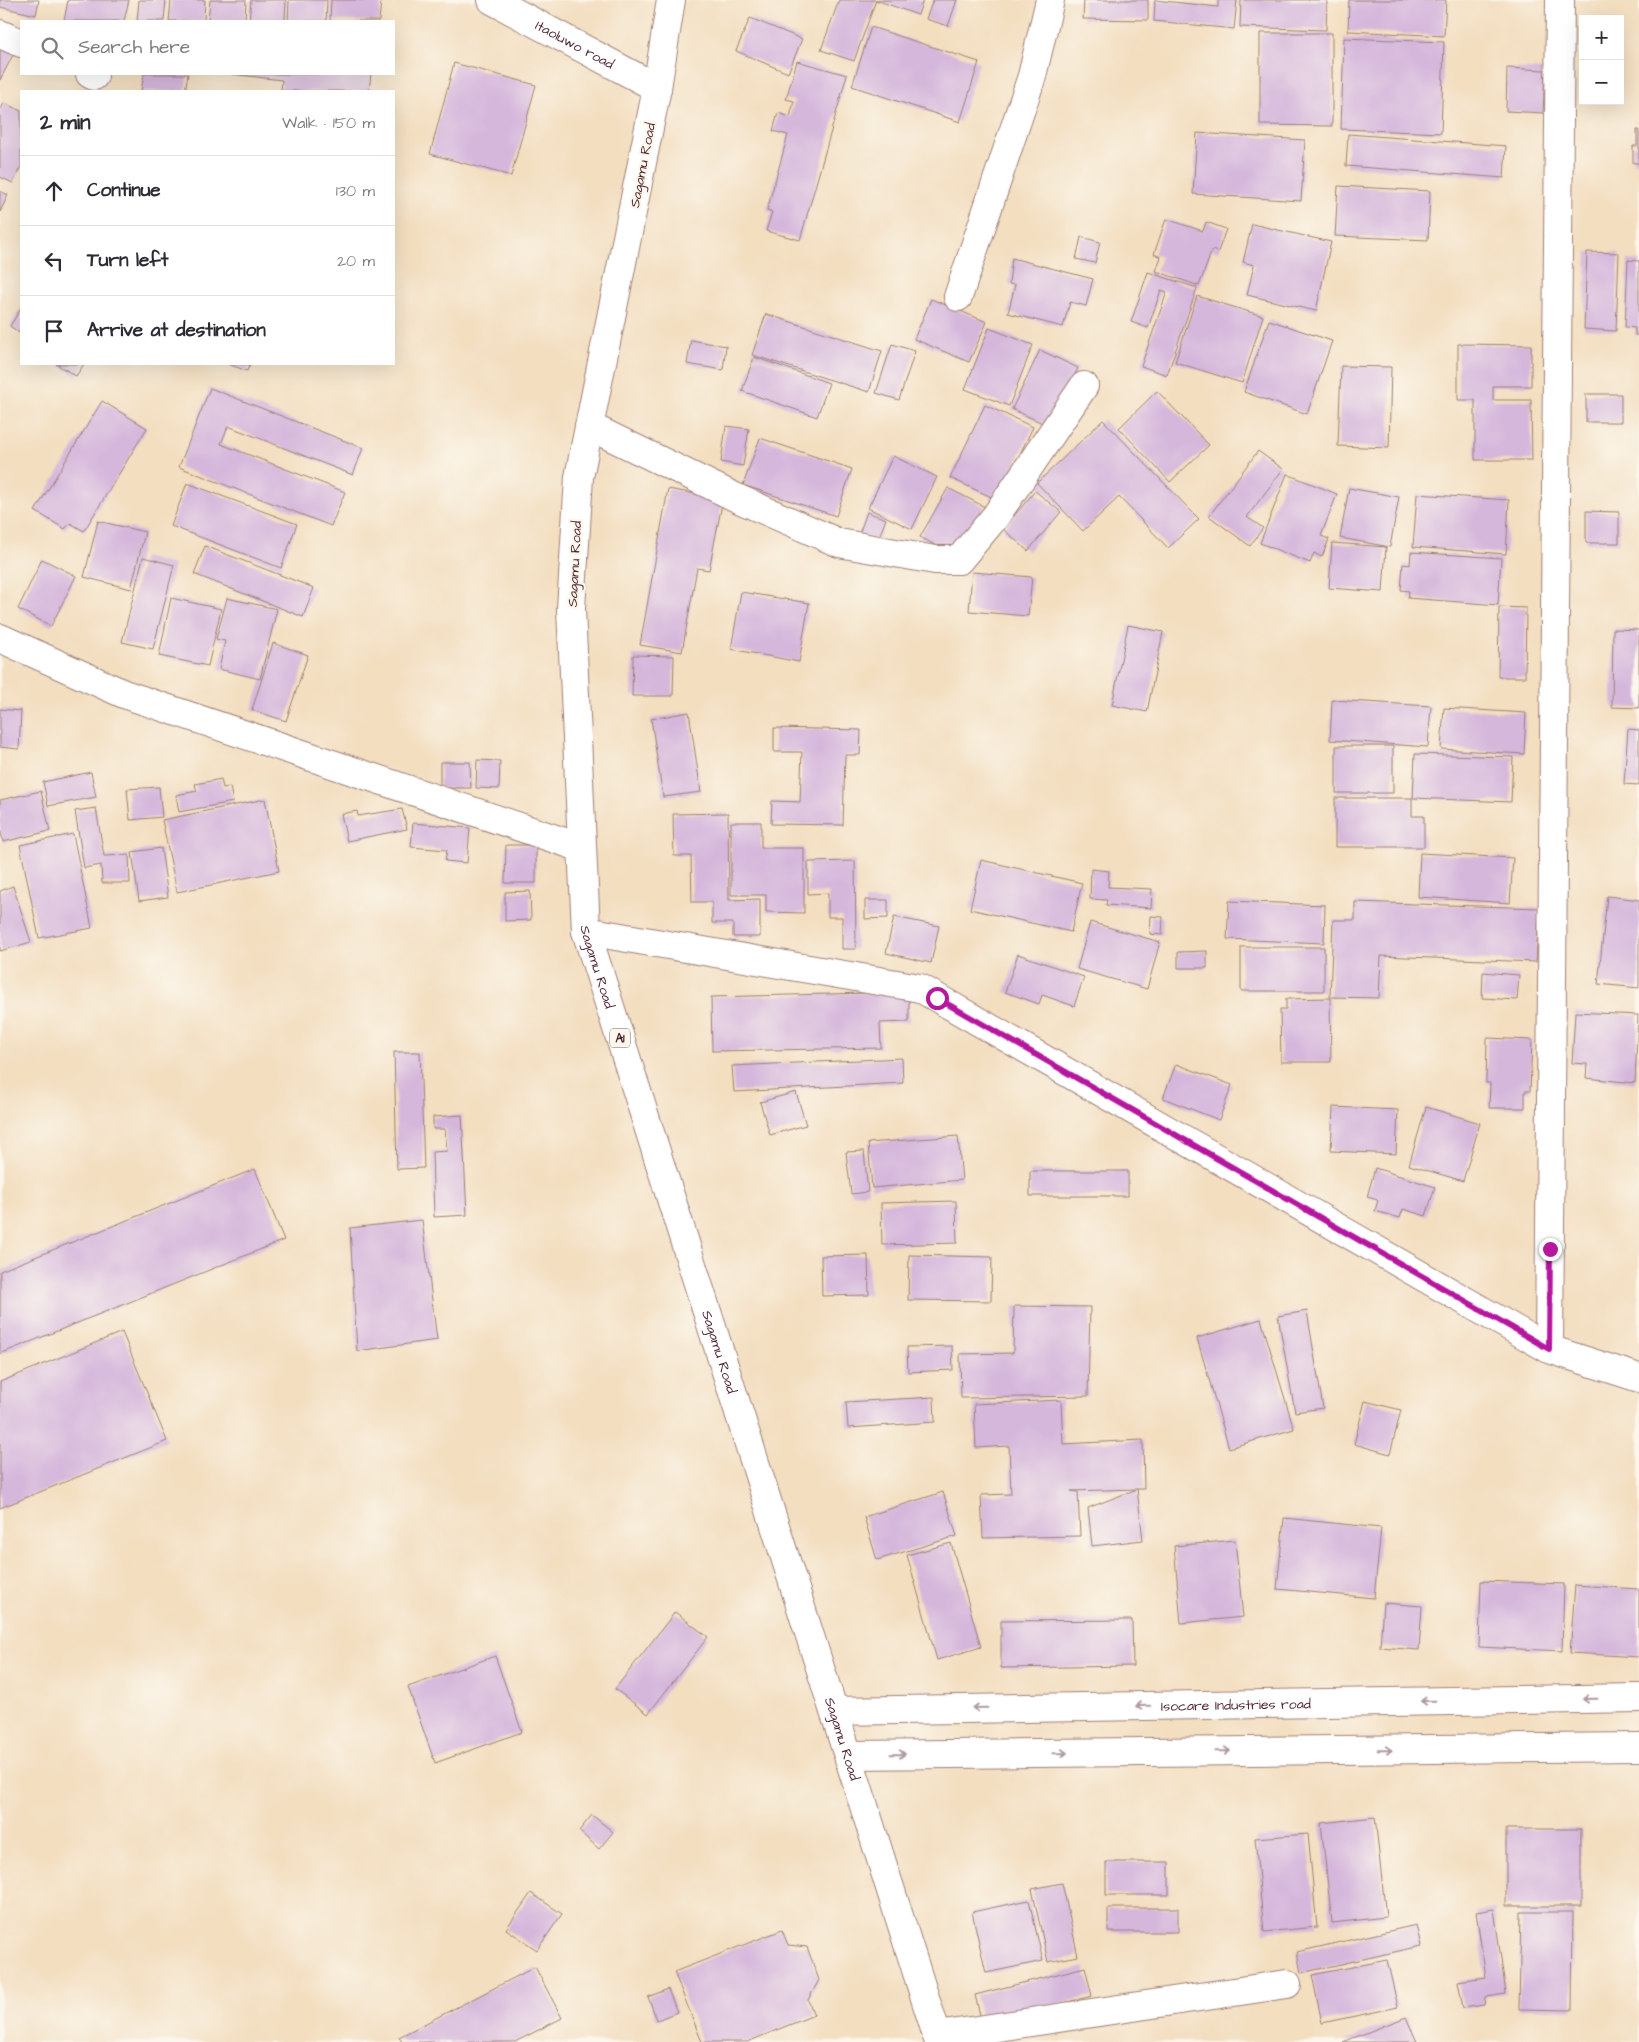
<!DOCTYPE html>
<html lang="en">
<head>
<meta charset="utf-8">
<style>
  body { margin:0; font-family:"Architects Daughter",sans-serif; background:#f7f7f7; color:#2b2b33 }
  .controls { position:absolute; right:15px; top:15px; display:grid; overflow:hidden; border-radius:0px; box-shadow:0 5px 20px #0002 }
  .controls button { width:45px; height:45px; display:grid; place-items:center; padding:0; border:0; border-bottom:1px solid #e1e1e2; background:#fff; color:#2b2b33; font:25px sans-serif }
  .stop { position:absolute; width:15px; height:15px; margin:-11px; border:4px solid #b5179e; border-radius:50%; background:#fff }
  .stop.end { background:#b5179e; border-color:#fff; box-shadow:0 1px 5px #0008 }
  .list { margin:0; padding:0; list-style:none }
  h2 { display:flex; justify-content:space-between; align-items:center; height:65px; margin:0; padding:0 20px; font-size:21px }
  h2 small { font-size:16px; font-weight:400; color:#7c7c81 }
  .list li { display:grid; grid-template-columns:32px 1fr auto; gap:15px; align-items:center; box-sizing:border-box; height:70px; padding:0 20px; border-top:1px solid #e1e1e2 }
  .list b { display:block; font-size:19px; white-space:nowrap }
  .list em { font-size:16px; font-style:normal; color:#7c7c81 }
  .icon { flex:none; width:28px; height:28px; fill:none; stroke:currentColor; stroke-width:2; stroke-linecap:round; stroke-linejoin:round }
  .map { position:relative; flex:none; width:1639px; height:2042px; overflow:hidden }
  .search { position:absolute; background:#fff; box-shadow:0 5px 20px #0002; left:20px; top:20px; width:375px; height:55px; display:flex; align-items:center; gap:12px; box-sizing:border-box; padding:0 18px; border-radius:0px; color:#7c7c81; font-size:19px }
  .panel { position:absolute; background:#fff; box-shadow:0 5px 20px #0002; left:20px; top:90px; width:375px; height:275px; border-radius:0px }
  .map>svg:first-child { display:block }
  .building { fill:#d5b7dc }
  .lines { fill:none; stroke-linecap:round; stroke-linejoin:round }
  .minor-casing { stroke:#9e7e76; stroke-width:30 }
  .tertiary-casing { stroke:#9e7e76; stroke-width:30 }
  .trunk-casing { stroke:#9e7e76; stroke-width:30 }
  .minor { stroke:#fff; stroke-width:28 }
  .tertiary { stroke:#fff; stroke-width:28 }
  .trunk { stroke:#fff; stroke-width:28 }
  .oneway { stroke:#ae9aa0 }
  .route { stroke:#b5179e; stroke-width:6 }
  .labels { text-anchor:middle; stroke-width:4.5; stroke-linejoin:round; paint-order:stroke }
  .shield { fill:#fbf7ec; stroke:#7f6065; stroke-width:1 }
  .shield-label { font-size:12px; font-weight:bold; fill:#4a1f2b }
  .street-label { font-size:14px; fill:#4a1f2b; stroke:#fbf7ec }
</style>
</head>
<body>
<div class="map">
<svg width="1639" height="2042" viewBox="0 0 1639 2042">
  <rect width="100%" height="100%" fill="#fbf7ec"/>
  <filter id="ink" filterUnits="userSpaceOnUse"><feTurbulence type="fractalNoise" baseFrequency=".02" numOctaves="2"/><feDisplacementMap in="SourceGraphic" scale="10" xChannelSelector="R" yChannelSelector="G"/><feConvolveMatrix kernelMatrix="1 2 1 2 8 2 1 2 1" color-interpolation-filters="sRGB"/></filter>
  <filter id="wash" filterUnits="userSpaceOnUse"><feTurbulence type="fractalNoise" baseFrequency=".0096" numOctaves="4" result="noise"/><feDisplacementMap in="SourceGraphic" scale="20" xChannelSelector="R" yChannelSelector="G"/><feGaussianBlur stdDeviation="1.12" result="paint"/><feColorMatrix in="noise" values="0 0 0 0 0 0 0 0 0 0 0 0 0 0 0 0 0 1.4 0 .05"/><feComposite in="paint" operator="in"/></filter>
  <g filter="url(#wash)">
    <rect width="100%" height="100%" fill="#f3dec0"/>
    <g id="blocks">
      <path class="building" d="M0,0h39l-3,15 -36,-8z
        M68,0h61l-5,21h-60z
        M139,0h27l-2,21h-27z
        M171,0h34l-1,21h-35z
        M210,0h36l-1,21h-37z
        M251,0h35l-1,21h-36z
        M289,0h38l-1,21h-38z
        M331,0h50l-2,21h-49z
        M839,0h84l-5,15 -42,-15 -22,61 -33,-11z
        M933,0h24l-9,26 -22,-7z
        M1084,0h64v20l-65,-1z
        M1155,0l63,7v-7h19l-3,29 -80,-8z
        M1241,0h86l-1,30 -86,-3z
        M1349,0h97l-2,36 -96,-5z
        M750,18l52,21 -14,34 -52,-22z
        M871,27l108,35 -19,60 -108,-36z
        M1260,33h72v93l-72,-1z
        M1344,38l100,4 -3,91 -100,-4z
        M0,44l15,7 -15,29z
        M797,61l50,14 -47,165 -34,-9 6,-19 -5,-2 21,-75 -15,-4 5,-18 12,4 4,-16 -8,-2z
        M454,63l82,22 -25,91 -81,-22z
        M1507,68l38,2 -2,43 -37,-2z
        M144,74h44l-3,17h-44z
        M231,74h140l-2,17h-88l1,-11z
        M4,103l17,8v55l-8,17 -13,-6v-66z
        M1637,130h2v33h-6v-17h4z
        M1197,133l108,7 -4,61 -108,-7z
        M1348,134l158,12 -2,32 -158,-12z
        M1338,186l92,5 -2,49 -93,-4z
        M0,191l8,4 -8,17z
        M1166,219l37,12 3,-9 20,7 -8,23 -6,-2 -13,36 -43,-15 5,-14 -7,-3z
        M1252,224l79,18 -15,69 -69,-16 7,-30 -11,-3z
        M1081,237l19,5 -5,21 -19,-4z
        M1587,252l32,1 -3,78 -32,-2z
        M1012,258l81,21 -7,27 -16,-4 -7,25 -55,-14 7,-28 -6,-1z
        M1628,260l11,1v74h-4v-7l-10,-1z
        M1148,272l49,16 -30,87 -26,-9 26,-74 -6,-2 -13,38 -17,-6z
        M1197,296l66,20 -21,67 -67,-21z
        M931,299l56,23 -18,40 -55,-23z
        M21,308v26l-11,-8z
        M766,314l116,37 -13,41 -117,-37z
        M1269,320l63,21 -25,73 -63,-22z
        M989,328l44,17 -24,61 -44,-17z
        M691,340l35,6 -3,24 -36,-6z
        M892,344l23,7 -16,49 -23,-7z
        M1458,344l73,1v41h-38v14h38l1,60h-57v-60h-17z
        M1040,350l38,18 -27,59 -39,-18z
        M754,357l75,26 -12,34 -75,-26z
        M56,364h28l-8,12z
        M228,364h22l-3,7z
        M1341,366l50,1 -2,81 -51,-2z
        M210,388l153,60 -10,27 -125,-49 -7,18 124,48 -14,34 -152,-59z
        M1157,391l52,54 -39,37 -51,-54z
        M1586,394h35v28h-35z
        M102,401l45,27 -63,103 -14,-8 -5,6 -30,-18z
        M985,405l48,22 -35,73 -48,-22z
        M1103,420l96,99 -31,29 -49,-51 -36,34 -46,-48z
        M726,426l23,3 -6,37 -22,-4z
        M760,438l92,31 -16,47 -93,-31z
        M1258,451l25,18 -36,48 16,11 -13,18 -41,-30z
        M893,456l44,21 -25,52 -44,-21z
        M1287,474l50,20 -16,42 8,3 -7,18 -8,-4 -4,10 -50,-20z
        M187,483l110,41 -16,44 -110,-42z
        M948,488l37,19 -27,50 -38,-20z
        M1349,488l50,9 -9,50 -50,-9z
        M668,489l55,10 -14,71 -12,-2 -15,84 -42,-7z
        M1035,491l26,21 -33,39 -25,-22z
        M1417,494l92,6 -3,54 -93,-7z
        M1586,511l33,1v31h-33z
        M867,512l19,7 -8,21 -19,-6z
        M98,521l47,11 -14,57 -47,-12z
        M1332,543l54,4 -3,45 -54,-4z
        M205,546l109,42 -11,29 -109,-43z
        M1411,552l90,6 -3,47 -90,-7 1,-7 -8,-1 2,-26 7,1z
        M143,557l31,8 -21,84 -31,-7z
        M42,559l34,17 -25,50 -33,-17z
        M972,572l60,5 -4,39 -59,-5z
        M741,592l68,11 -10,59 -68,-13z
        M171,598l50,11 -13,57 -49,-10z
        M227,598l50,11 -17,70 -41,-10 6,-28 -9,-2z
        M1499,607l27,1 -1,69h-27z
        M1128,625l35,7 -16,80 -35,-7z
        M1613,629l26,1v78l-27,-1z
        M273,643l35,12 -22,66 -34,-11z
        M633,655l41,1 -1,40h-41z
        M1332,700l99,6 -3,41 -98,-7z
        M1444,708l82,5 -2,41 -83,-5z
        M0,709l21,2 -2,38 -19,-2z
        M689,712l12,80 -38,5 -12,-78z
        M774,728l87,2 -1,25h-15l-2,70 -72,-1 1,-23 28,1 2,-50h-28z
        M1628,729l11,1v55l-15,-1z
        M1336,746h57v47h-57z
        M1415,754l98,3 -2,45 -98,-4z
        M477,760l23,1 -1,28 -23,-1z
        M440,762h30l1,26h-31z
        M91,772l5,25 -48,9 -5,-24z
        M221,779l2,9 7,-1 3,15 -54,10 -3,-17 21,-4 -2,-7z
        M159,787l3,30 -32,3 -3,-31z
        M41,791l9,40 -47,11 -3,-14v-28z
        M1335,798h77v18h12v31h-89z
        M265,799l14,72 -102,21 -15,-72z
        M96,808l8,48 25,-1 1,28h-28l-1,-18 -17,3 -9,-57z
        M402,809l5,20 -60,12 -6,-27 16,-3 1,5z
        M728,813l1,87 31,-1v38h-27v-14h-21v-21h-20l-1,-46h-17l-1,-42z
        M731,822h30v26h43v65l-38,-1v-17h-35z
        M413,823l57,5 -3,35 -22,-2 2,-11 -36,-3z
        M73,834l19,94 -53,10 -19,-93z
        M506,845h30v38h-31z
        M161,848l7,49 -29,4 -7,-49z
        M1420,853l93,5 -3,45 -92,-6z
        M981,860l101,23 -11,49 -101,-23z
        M855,861l1,88h-14v-32h-14v-24l-20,1v-32z
        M1091,869l18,2 -1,16 44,2 -1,19 -45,-3 1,-5 -17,-1z
        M13,886l18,56 -31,9v-60z
        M530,891l1,29 -26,1v-29z
        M1607,896l32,4v88l-41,-4z
        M865,900h23v18l-23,1z
        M1229,901l96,4 -1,38 -97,-4z
        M1355,902l184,6 -3,54 -155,-6 -2,42 -49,-1 3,-77h22z
        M1151,916l12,1 -1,18 -12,-1z
        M894,917l45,9 -8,37 -45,-10z
        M1090,922l70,20 -13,47 -70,-20z
        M1241,947h83v44h-83z
        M1207,951v17h-29v-16z
        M1018,954l66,23 -10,29 -32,-11 -3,9 -34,-12z
        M1483,972l36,3 -2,25 -35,-2z
        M909,992v30l-29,1 1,25 -169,3 -1,-54z
        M1330,998l1,64h-50l-1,-53h6v-10z
        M1575,1012l63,3 -3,68 -49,-5 1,-14 -15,-1z
        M1487,1038l45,2 -2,51h-5v17h-36l1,-25h-4z
        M394,1052h26l4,116 -27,1z
        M902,1058l1,25 -169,9 -2,-26z
        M1176,1064l56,21 -13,35 -56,-22z
        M796,1092l10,33 -36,10 -10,-33z
        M1333,1107l65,3 -2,44 -65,-3z
        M1426,1107l54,16 -17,58 -54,-16z
        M462,1115l5,100 -33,2 -2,-65 15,-1 -2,-22h-12v-12z
        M958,1136l4,44 -90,8 -4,-45z
        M864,1151l4,41 -17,2 -5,-42z
        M1375,1168l60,19 -9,29 -23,-7 -3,9 -25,-7 3,-11 -11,-3z
        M255,1169l29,71 -284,114v-83z
        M1030,1171h98v25h-98z
        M956,1201l1,42 -75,2 -1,-42z
        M422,1220l15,120 -80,11 -7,-123z
        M868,1255l1,40 -47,1 -1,-40z
        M909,1255l83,2 -1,44 -83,-1z
        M1014,1306l76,1 -2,89 -127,2 -1,-44 53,-1z
        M1307,1311l16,97 -28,4 -17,-96z
        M1261,1319l33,110 -65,19 -32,-110z
        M122,1332l45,109 -167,67v-126z
        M952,1346l1,24 -45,2 -1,-25z
        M934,1397l1,25 -87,6 -2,-26z
        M1061,1400l2,44 80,-4 1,49h-7l6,51 -51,6 -4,-38 49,-19 -66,2 7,1 2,44 -97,2 -2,-43 30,-1 -2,-48 -33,2 -2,-44z
        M1365,1401l36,9 -11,44 -36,-10z
        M943,1492l14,44 -80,24 -13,-43z
        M1284,1518l97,10 -7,70 -97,-9z
        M1235,1540l8,77 -62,6 -7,-77z
        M951,1543l30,104 -44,13 -30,-105z
        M1481,1581l83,3 -2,67 -83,-4z
        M1575,1585l64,4v68l-69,-4z
        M1383,1603l39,3 -3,44 -39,-3z
        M675,1612l33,25 -60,77 -33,-25z
        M1132,1620l1,46 -132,2v-47z
        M495,1656l27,76 -87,31 -27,-76z
        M592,1815l21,17 -14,17 -20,-18z
        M1375,1817l11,100 -54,6 -11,-100z
        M1506,1829h75v77h-75z
        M1308,1834l9,93 -53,5 -9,-94z
        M1106,1862h63v33h-63z
        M1062,1883l16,73 -30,6 -16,-73z
        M531,1893l31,21 -25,36 -31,-21z
        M1029,1900l14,61 -57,12 -14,-61z
        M1108,1908h70v24h-70z
        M1494,1909l12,85 -21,3 -1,8 -21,3 -5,-27 28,-4 -10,-65z
        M1521,1912h52l-1,98 -53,-1z
        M1416,1925l5,21 -120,27 -4,-21z
        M782,1930l6,15 19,2 12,33 -11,20 6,15 -67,27h-45l-28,-70z
        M1387,1960l11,47 -76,16 -10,-48z
        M535,1967l27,51 -47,24h-113l-3,-5z
        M1085,1967l7,29 -110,27 -7,-28z
        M668,1989l9,23 -20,8 -9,-23z
        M1406,2017l11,25h-74z"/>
    </g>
  </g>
  <g filter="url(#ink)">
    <use href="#blocks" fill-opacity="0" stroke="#9e7e76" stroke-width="1"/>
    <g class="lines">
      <defs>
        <path id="minor" d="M0,34l21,9
          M90,74l4,2
          M958,297l74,-221 18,-76
          M589,426l150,73 100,44 96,17h24l36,-43 89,-131
          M586,931l334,57 629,361 90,29
          M1549,1349l11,-1349
          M937,2036l350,-52"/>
        <g id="tertiary">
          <path id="s1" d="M492,0l165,88"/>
          <path d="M0,638l124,56 458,154"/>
          <path id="s2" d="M834,1711l805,-13"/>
          <path d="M849,1755l790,-8"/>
        </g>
        <g id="trunk">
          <path id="s3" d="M671,0l-14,88 -78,389 -8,132 15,322 353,1111"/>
        </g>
      </defs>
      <use href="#minor" class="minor-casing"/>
      <use href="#tertiary" class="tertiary-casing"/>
      <use href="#trunk" class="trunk-casing"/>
      <use href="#minor" class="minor"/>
      <use href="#tertiary" class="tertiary"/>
      <use href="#trunk" class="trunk"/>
    </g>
    <defs><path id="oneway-shaft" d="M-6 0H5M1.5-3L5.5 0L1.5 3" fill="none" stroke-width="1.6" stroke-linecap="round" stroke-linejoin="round" transform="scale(1.25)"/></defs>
    <g class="oneway">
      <use href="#oneway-shaft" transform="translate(1590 1699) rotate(179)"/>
      <use href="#oneway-shaft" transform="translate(1428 1701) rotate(179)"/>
      <use href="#oneway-shaft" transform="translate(1143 1706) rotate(179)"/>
      <use href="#oneway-shaft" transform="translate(980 1708) rotate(179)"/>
      <use href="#oneway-shaft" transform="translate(1385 1750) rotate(-1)"/>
      <use href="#oneway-shaft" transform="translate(1223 1751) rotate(-1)"/>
      <use href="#oneway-shaft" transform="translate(1060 1753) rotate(-1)"/>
      <use href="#oneway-shaft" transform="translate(898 1754) rotate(-1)"/>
    </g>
  </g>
  <g class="lines" filter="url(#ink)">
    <path class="route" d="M937,998l612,351 1,-100"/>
  </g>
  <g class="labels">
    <rect class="shield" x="610" y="1028.5" width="20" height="19" rx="4"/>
    <g class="shield-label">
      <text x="620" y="1042">A1</text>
    </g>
    <g class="street-label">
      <text dy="5" stroke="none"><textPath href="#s1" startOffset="94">Itaoluwo road</textPath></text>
      <text transform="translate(642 165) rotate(-79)" y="5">Sagamu Road</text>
      <text transform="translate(574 564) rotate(-87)" y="5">Sagamu Road</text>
      <text dy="5" stroke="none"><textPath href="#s3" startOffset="978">Sagamu Road</textPath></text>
      <text dy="5" stroke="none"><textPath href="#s3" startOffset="1382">Sagamu Road</textPath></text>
      <text dy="5" stroke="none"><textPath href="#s2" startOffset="402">Isocare Industries road</textPath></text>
      <text dy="5" stroke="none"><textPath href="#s3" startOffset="1788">Sagamu Road</textPath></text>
    </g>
  </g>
</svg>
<div class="controls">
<button>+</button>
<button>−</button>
</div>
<div class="stop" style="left:937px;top:998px"></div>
<div class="stop end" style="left:1550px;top:1249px"></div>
<div class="search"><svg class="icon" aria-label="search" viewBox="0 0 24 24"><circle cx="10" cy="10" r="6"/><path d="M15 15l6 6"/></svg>Search here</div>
<section class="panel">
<h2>2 min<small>Walk · 150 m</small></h2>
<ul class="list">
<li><svg class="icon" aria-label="ahead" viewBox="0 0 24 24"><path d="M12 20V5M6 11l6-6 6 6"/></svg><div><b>Continue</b></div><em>130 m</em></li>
<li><svg class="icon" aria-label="left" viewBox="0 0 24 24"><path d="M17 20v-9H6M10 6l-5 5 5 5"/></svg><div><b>Turn left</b></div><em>20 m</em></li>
<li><svg class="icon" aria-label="arrive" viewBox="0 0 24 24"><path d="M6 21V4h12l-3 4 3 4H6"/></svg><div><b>Arrive at destination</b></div></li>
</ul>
</section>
</div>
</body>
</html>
